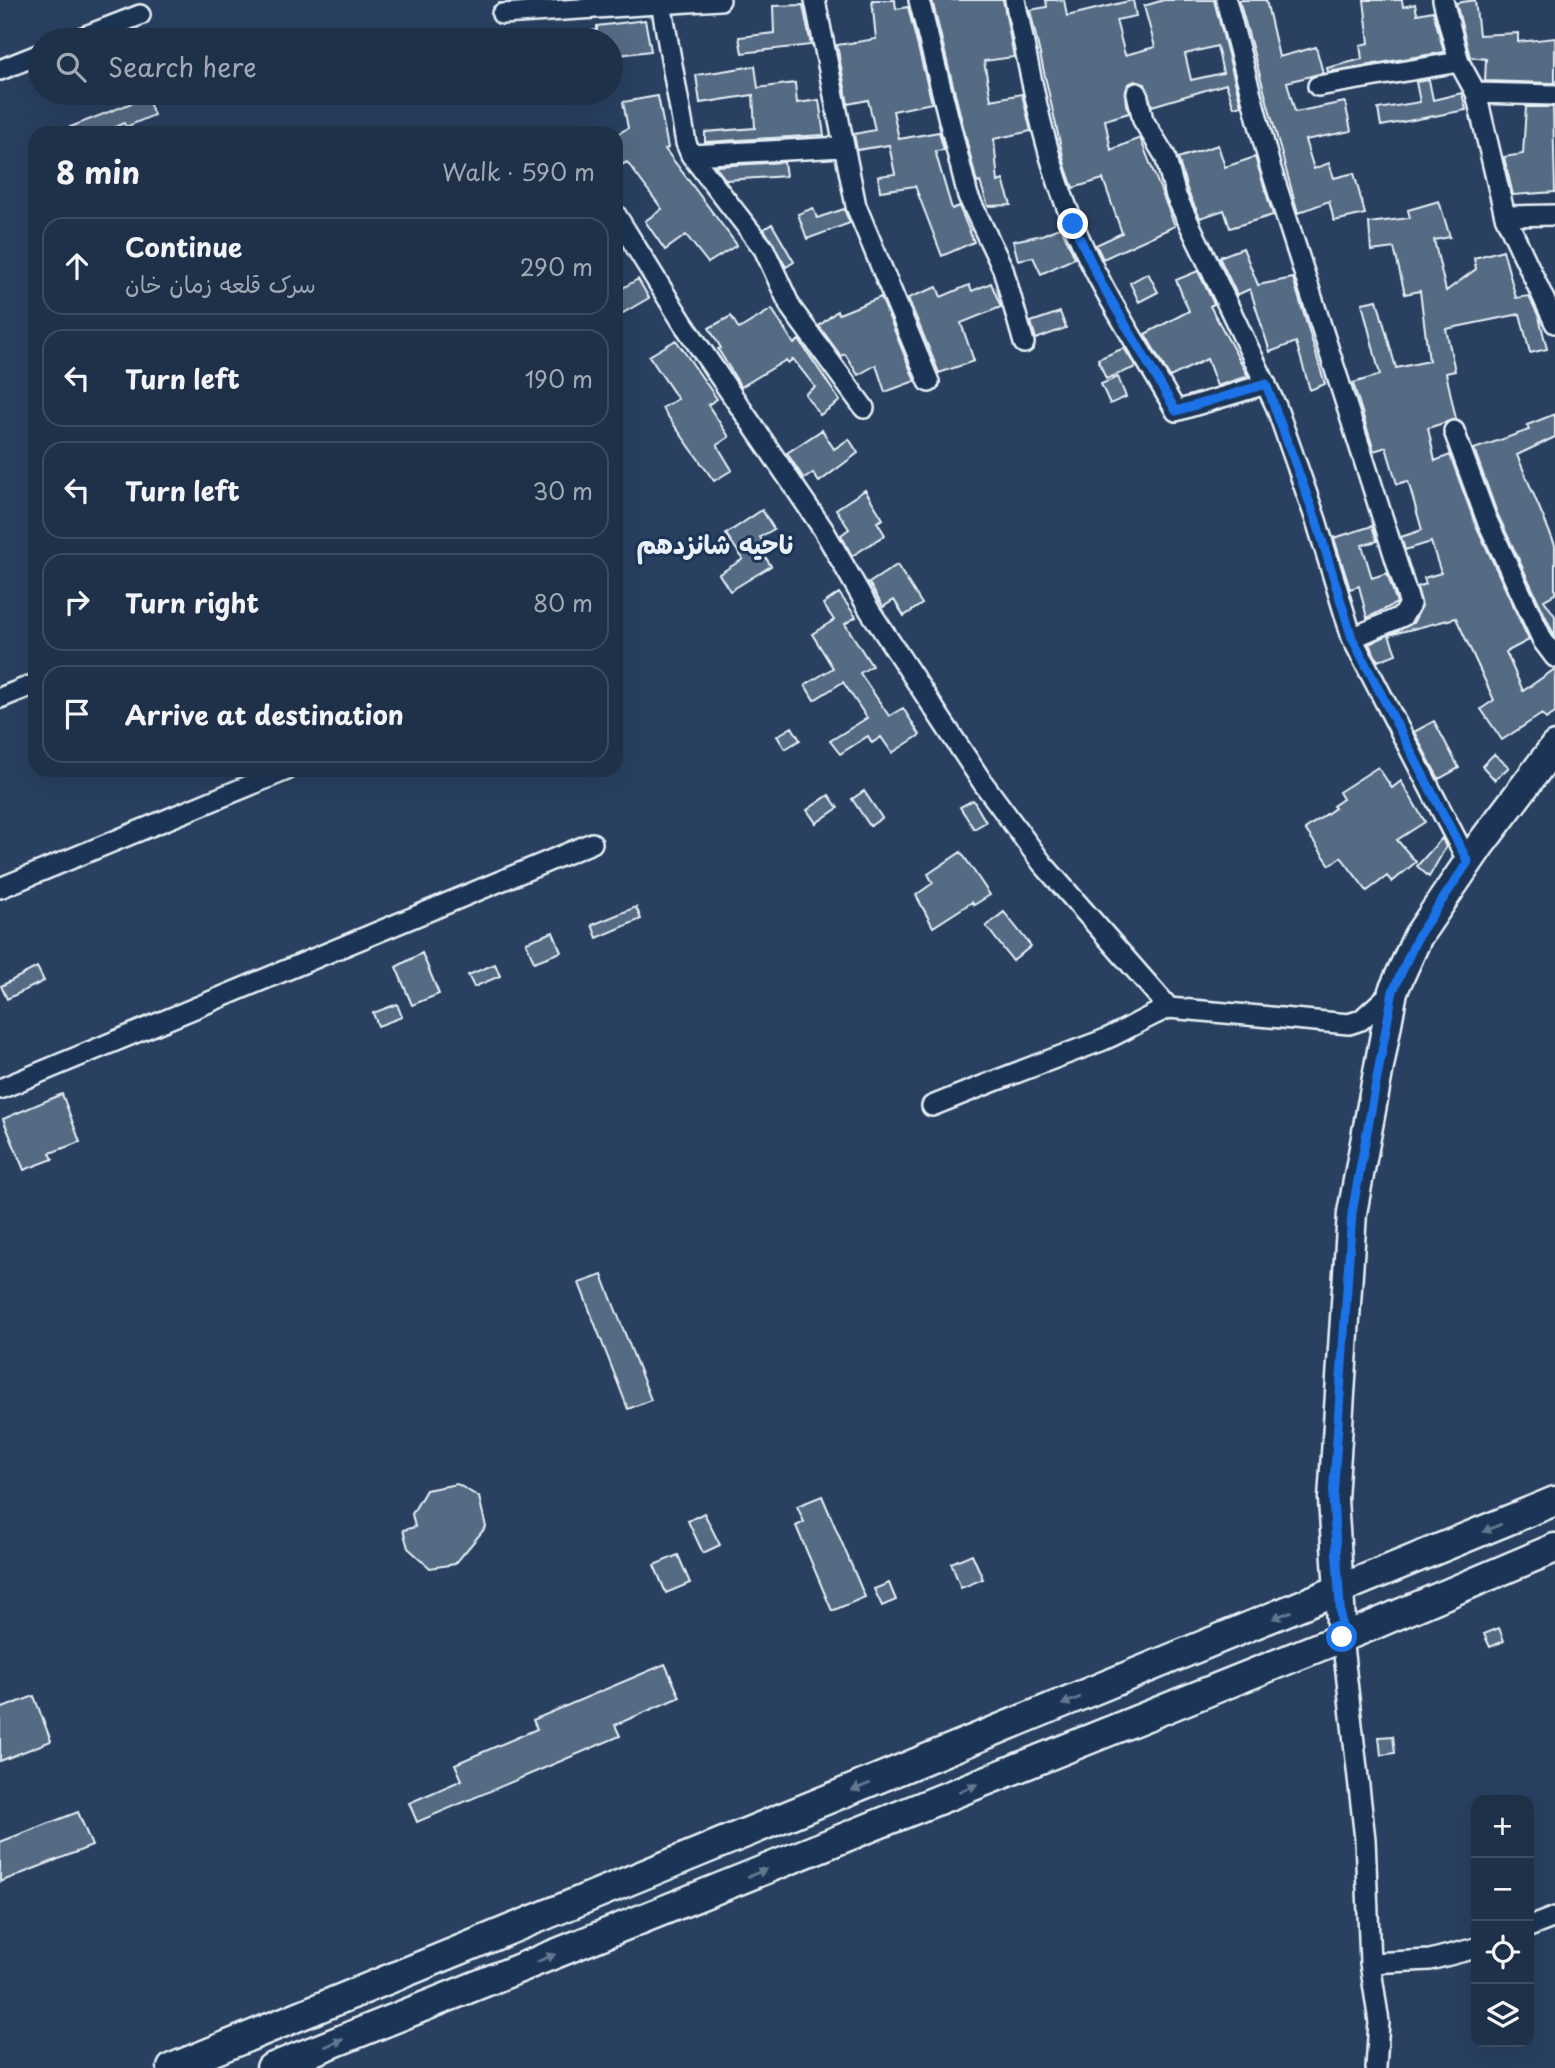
<!DOCTYPE html>
<html lang="en">
<head>
<meta charset="utf-8">
<style>
  body { margin:0; font-family:"Playpen Sans","Playpen Sans Arabic",sans-serif; background:#273850; color:#f1f3f6 }
  .controls { position:absolute; right:21px; bottom:21px; display:grid; overflow:hidden; border-radius:14px; box-shadow:0 7px 28px #0002 }
  .controls button { width:63px; height:63px; display:grid; place-items:center; padding:0; border:0; border-bottom:2px solid #3c4b61; background:#1f3049; color:#f1f3f6; font:35px sans-serif }
  .stop { position:absolute; width:21px; height:21px; margin:-16px; border:5px solid #1a73e8; border-radius:50%; background:#fff }
  .stop.end { background:#1a73e8; border-color:#fff; box-shadow:0 2px 7px #0008 }
  .list { margin:0; padding:0; list-style:none }
  h2 { display:flex; justify-content:space-between; align-items:center; height:91px; margin:0; padding:0 28px; font-size:30px }
  h2 small { font-size:23px; font-weight:400; color:#a1a9b4 }
  .list li { display:grid; grid-template-columns:46px 1fr auto; gap:21px; align-items:center; box-sizing:border-box; height:98px; margin:0 14px 14px; padding:0 14px; border:2px solid #3c4b61; border-radius:21px }
  .list b { display:block; font-size:26px; white-space:nowrap }
  .list p { margin:0; font-size:23px; white-space:nowrap; color:#a1a9b4 }
  .list em { font-size:23px; font-style:normal; color:#a1a9b4 }
  .icon { flex:none; width:38px; height:38px; fill:none; stroke:currentColor; stroke-width:2; stroke-linecap:round; stroke-linejoin:round }
  .map { position:relative; flex:none; width:1555px; height:2068px; overflow:hidden }
  .search { position:absolute; background:#1f3049; box-shadow:0 7px 28px #0002; left:28px; top:28px; width:595px; height:77px; display:flex; align-items:center; gap:18px; box-sizing:border-box; padding:0 24px; border-radius:38px; color:#a1a9b4; font-size:26px }
  .panel { position:absolute; background:#1f3049; box-shadow:0 7px 28px #0002; left:28px; top:126px; width:595px; height:651px; border-radius:21px }
  .map>svg:first-child { display:block }
  .building { fill:#556a83; stroke:#e8f1f8; stroke-width:2; fill-rule:evenodd }
  .lines { fill:none; stroke-linecap:round; stroke-linejoin:round }
  .street-casing { stroke:#e8f1f8; stroke-width:24 }
  .secondary-casing { stroke:#e8f1f8; stroke-width:33 }
  .street { stroke:#1d3557; stroke-width:19 }
  .secondary { stroke:#1d3557; stroke-width:28 }
  .oneway { fill:#64778f }
  .route { stroke:#1a73e8; stroke-width:9 }
  .labels { text-anchor:middle; stroke-width:6; stroke-linejoin:round; paint-order:stroke }
  .district-label { font-size:26px; font-weight:bold; fill:#e8f1f8; stroke:#1d3557 }
</style>
</head>
<body>
<div class="map">
<svg width="1555" height="2068" viewBox="0 0 1555 2068">
  <rect width="100%" height="100%" fill="#294061"/>
  <filter id="ink" filterUnits="userSpaceOnUse"><feTurbulence type="fractalNoise" baseFrequency=".0143" numOctaves="2"/><feDisplacementMap in="SourceGraphic" scale="14" xChannelSelector="R" yChannelSelector="G"/><feConvolveMatrix kernelMatrix="1 2 1 2 8 2 1 2 1" color-interpolation-filters="sRGB"/></filter>
  <g filter="url(#ink)">
    <path class="building" d="M872,0h23l1,9 12,-2 24,96 -39,8 6,28 40,-7 5,18 -9,1 17,58 7,-3 15,36 -32,14 -27,-70 -35,5 -2,-15 17,-2 -6,-29 -32,5 -3,-16 21,-4 -7,-30 -20,4 -11,-59 39,-6z
      M932,0h71l11,57 -30,4 7,39 31,-6 9,37 -37,8 4,43 5,-2 8,25 -23,1 -8,-24 -3,1z
      M1046,0h18l3,16 66,-16 3,16 -20,4 9,35 30,-8 -11,-41 20,-6h50l27,105 -7,2 -8,-23 -74,22 -7,-22 -10,-3 -7,3 -3,11 4,18 -24,7 6,30 29,-12 35,88 -72,33 -7,-14 26,-12 -19,-54 -30,9 -8,-23 -35,-155 17,-3zM1217,46l6,27 -32,7 -6,-26z
      M1239,0h27l13,57 37,-10 7,26 -36,9 8,30 50,-10 6,29 -46,9 9,29 15,-6 5,15 20,-5 11,41 -31,7 -5,-20 -31,12z
      M1364,0h38l1,7 12,-3 2,10 16,-3 11,41 -116,20 -1,-4 35,-9 -2,-14 9,-2z
      M1475,0l4,35 39,-2v9l37,-4v45l-70,-2 1,-22 -16,-2 -14,-54z
      M803,5l8,40 -69,8 -3,-16 35,-4 -1,-27z
      M645,20l6,31 -40,5v-16h-32l-1,-7 19,-3v-4z
      M755,66l3,22 37,-5 2,20 22,-3 5,35 -119,7v-10l50,-4 -2,-33 -53,8 -4,-28z
      M1429,80l4,20 29,-7 4,17 -85,16 -3,-17 42,-7 -4,-20z
      M658,96l10,52 -3,1 72,96 -29,18 -22,-28 -21,15 -20,-29 17,-12 -35,-47 -11,6v-33l12,-7 -5,-26z
      M147,97l7,18 -28,12 -2,-4 -21,10h-48z
      M1526,107h27l2,85 -42,3 -9,-38 19,-3z
      M1218,145l7,22 30,-10 18,58 -43,13 -6,-18 -24,8 -12,-26 -10,-34z
      M784,162l2,14 -60,4 -11,-14z
      M1439,201l11,36 -16,3 12,51 30,-22 -2,-11 29,-8 13,48 13,-2 10,21 8,32 -17,4 -10,-39 -74,15 9,42 -9,2 10,46 -28,9 7,33 15,-6 25,68 54,117 -23,12 17,39 32,-22v44l-9,6 -4,-5 -40,26 -21,-31 13,-9 -38,-82 -67,17 7,19 -18,7 -9,-17 44,-21 9,-17 -5,-19 9,-3 -2,-6 17,-5 -10,-31 -26,8 -4,-13 21,-7 -14,-49 -11,3 -11,-37 -12,4 -21,-68 27,-8 -18,-72 15,-3 19,68 33,-7 -9,-70 -15,3 -11,-46 -23,3 -2,-28 41,-5 -2,-8z
      M813,208l4,10 27,-9 6,14 -43,16 -9,-25z
      M772,224l22,38 -8,5 -22,-38z
      M1061,227l14,31 -34,16 -8,-17 -15,3 -5,-19 29,-6z
      M1243,248l15,37 35,-7 32,106 -15,6 -14,-48 -26,10 -20,-63 -13,6 -18,-38z
      M1198,271l16,33 -4,2 38,70 -31,10 -10,-27 -37,18 -25,-43 44,-23 -13,-31z
      M1148,273l10,19 -19,10 -9,-19z
      M638,279l11,19 -33,19v-25z
      M991,283l10,24 -40,16 13,38 -35,12 -31,-75 29,-11 4,10 28,-12 3,6z
      M881,297l34,84 -30,11 -9,-27 -18,10 -13,-21 -4,2 -22,-30 18,-15 2,3z
      M772,309l22,35 5,-4 41,61 -20,14 -15,-21 10,-7 -22,-28 -5,4 -2,-3 -45,27 -23,-38 3,-1 -12,-20 22,-12 8,13z
      M1060,312l6,16 -30,11 -5,-17z
      M676,340l41,59 -9,6 21,32 -12,8 15,25 -18,11 -52,-73 16,-9 -29,-43z
      M1124,348l12,19 -30,12 -8,-20z
      M1118,377l8,20 -16,7 -9,-20z
      M1555,414v23l-38,18 38,90v49l-11,6 11,16v21l-58,-124 -23,-64 55,-19 -2,-5z
      M822,430l12,19 15,-10 9,14 -39,29 -6,-9 -9,6 -17,-26z
      M865,490l18,29 -6,3 8,13 -33,21 -11,-21 8,-6 -13,-20z
      M762,510l12,19 -14,8 9,15 -5,3 7,11 -41,25 -11,-17 24,-15 -17,-25z
      M1372,526l5,15 -15,4 10,33 15,-5 10,30 -30,15 -8,-32 -9,3 -16,-51z
      M897,565l25,39 -18,12 -10,-16 -11,7 -14,-24z
      M839,593l17,24 -11,7 27,42 -12,7 29,43 14,-8 17,27 -28,18 -11,-16 -9,6 -4,-7 -28,18 -10,-13 37,-23 -24,-36 -29,18 -9,-15 28,-17 -21,-34 22,-14 -11,-16z
      M1434,721l25,47 -20,11 -25,-47z
      M792,727l8,13 -15,9 -8,-13z
      M1494,754l15,13 -14,13 -13,-14z
      M1378,767l14,21 9,-7 24,41 -28,18 19,22 -24,20 -5,-6 -20,15 -26,-34 -11,8 -25,-36 30,-21 -2,-2 10,-7 -4,-7z
      M864,791l18,27 -12,8 -18,-27z
      M829,795l9,13 -22,15 -9,-13z
      M973,800l13,22 -12,7 -14,-22z
      M1442,838l4,9 -17,30 -12,-11z
      M961,852l29,43 -16,10 -2,-3 -39,25 -17,-32 17,-12 -5,-9z
      M636,907l5,12 -44,19 -5,-13z
      M1004,912l27,34 -18,15 -27,-35z
      M553,932l8,20 -27,10 -8,-20z
      M422,953l17,41 -27,11 -16,-38z
      M495,964l5,12 -26,11 -6,-12z
      M37,967l7,14 -37,18 -6,-13z
      M397,1004l5,13 -24,9 -5,-13z
      M62,1094l18,48 -30,11 3,6 -29,11 -21,-51z
      M602,1275l49,125 -23,9 -49,-126z
      M457,1484l22,13 7,30 -31,37 -25,4 -22,-20 -5,-18 12,-3 -3,-13 14,-24z
      M822,1496l43,101 -33,14 -36,-85 8,-4 -7,-16z
      M704,1513l16,32 -17,8 -15,-32z
      M972,1554l11,25 -22,9 -10,-25z
      M678,1555l12,28 -24,10 -12,-28z
      M889,1583l7,17 -14,6 -8,-17z
      M1499,1628l5,13 -14,6 -6,-13z
      M665,1664l15,33 -65,28 5,11 -203,86 -8,-19 53,-23 -7,-16 82,-35 -4,-9z
      M34,1696l17,45 -51,20v-52z
      M1393,1736l2,17 -14,2 -2,-18z
      M78,1812l14,34 -92,36v-40z"/>
    <g class="lines">
      <defs>
        <path id="street" d="M815,0l41,206 73,176
          M919,0l49,196 35,73 21,74
          M1015,0c16,76 28,151 58,223 26,66 68,126 103,188l90,-27
          M1226,0l44,166 140,438 -7,12 -51,22
          M1443,0l16,62 17,31 29,123 50,107
          M661,3l25,140 5,12 152,-8
          M502,14l218,-14
          M75,40l65,-25
          M0,70l40,-16
          M1318,86l141,-24
          M1137,93l6,27 22,36 11,40 100,210 40,114 36,118 116,224
          M1476,93l79,2
          M691,155l73,94 27,59 73,100
          M616,215l67,108 140,206 47,82 113,172 59,80 127,145
          M1505,216l50,-1
          M1454,431l32,87 57,123 12,16
          M0,698l35,-14
          M0,888l287,-118
          M0,1089l592,-246
          M932,1106c56,-23 112,-44 169,-65 23,-9 44,-24 68,-33l180,16 12,-4 32,-29
          M1342,1637l23,202 5,124 9,59 -3,46
          M1529,1927l26,-10
          M1370,1963l60,-3 46,-12"/>
        <path id="secondary" d="M1342,1637l-9,-138 19,-286 41,-222 25,-55 62,-91 75,-99
          M172,2068l1383,-567
          M271,2068l1100,-442 184,-78"/>
      </defs>
      <use href="#street" class="street-casing"/>
      <use href="#secondary" class="secondary-casing"/>
      <use href="#street" class="street"/>
      <use href="#secondary" class="secondary"/>
    </g>
    <defs><path id="oneway-solid" d="M-6-.8H1V-3.2L6.5 0L1 3.2V.8H-6Z" transform="scale(1.75)"/></defs>
    <g class="oneway">
      <use href="#oneway-solid" transform="translate(1492 1528) rotate(157)"/>
      <use href="#oneway-solid" transform="translate(1282 1615) rotate(158)"/>
      <use href="#oneway-solid" transform="translate(1071 1701) rotate(158)"/>
      <use href="#oneway-solid" transform="translate(861 1787) rotate(158)"/>
      <use href="#oneway-solid" transform="translate(968 1788) rotate(-22)"/>
      <use href="#oneway-solid" transform="translate(757 1873) rotate(-22)"/>
      <use href="#oneway-solid" transform="translate(546 1958) rotate(-22)"/>
      <use href="#oneway-solid" transform="translate(334 2043) rotate(-22)"/>
    </g>
  </g>
  <g class="lines" filter="url(#ink)">
    <path class="route" d="M1073,224l28,59 75,128 90,-27 50,136 36,118 116,224 -50,74 -25,55 -41,222 -19,286 9,138"/>
  </g>
  <g class="labels">
    <g class="district-label">
      <text x="715" y="554">ناحیه شانزدهم</text>
    </g>
  </g>
</svg>
<div class="controls">
<button>+</button>
<button>−</button>
<button><svg class="icon" aria-label="locate" viewBox="0 0 24 24"><circle cx="12" cy="12" r="6"/><path d="M12 2v4M12 18v4M2 12h4M18 12h4"/></svg></button>
<button><svg class="icon" aria-label="layers" viewBox="0 0 24 24"><path d="M12 4l9 5-9 5-9-5zM3 14l9 5 9-5"/></svg></button>
</div>
<div class="stop" style="left:1342px;top:1637px"></div>
<div class="stop end" style="left:1073px;top:224px"></div>
<div class="search"><svg class="icon" aria-label="search" viewBox="0 0 24 24"><circle cx="10" cy="10" r="6"/><path d="M15 15l6 6"/></svg>Search here</div>
<section class="panel">
<h2>8 min<small>Walk · 590 m</small></h2>
<ul class="list">
<li><svg class="icon" aria-label="ahead" viewBox="0 0 24 24"><path d="M12 20V5M6 11l6-6 6 6"/></svg><div><b>Continue</b><p>سرک قلعه زمان خان</p></div><em>290 m</em></li>
<li><svg class="icon" aria-label="left" viewBox="0 0 24 24"><path d="M17 20v-9H6M10 6l-5 5 5 5"/></svg><div><b>Turn left</b></div><em>190 m</em></li>
<li><svg class="icon" aria-label="left" viewBox="0 0 24 24"><path d="M17 20v-9H6M10 6l-5 5 5 5"/></svg><div><b>Turn left</b></div><em>30 m</em></li>
<li><svg class="icon" aria-label="right" viewBox="0 0 24 24"><path d="M7 20v-9h11M14 6l5 5-5 5"/></svg><div><b>Turn right</b></div><em>80 m</em></li>
<li><svg class="icon" aria-label="arrive" viewBox="0 0 24 24"><path d="M6 21V4h12l-3 4 3 4H6"/></svg><div><b>Arrive at destination</b></div></li>
</ul>
</section>
</div>
</body>
</html>
